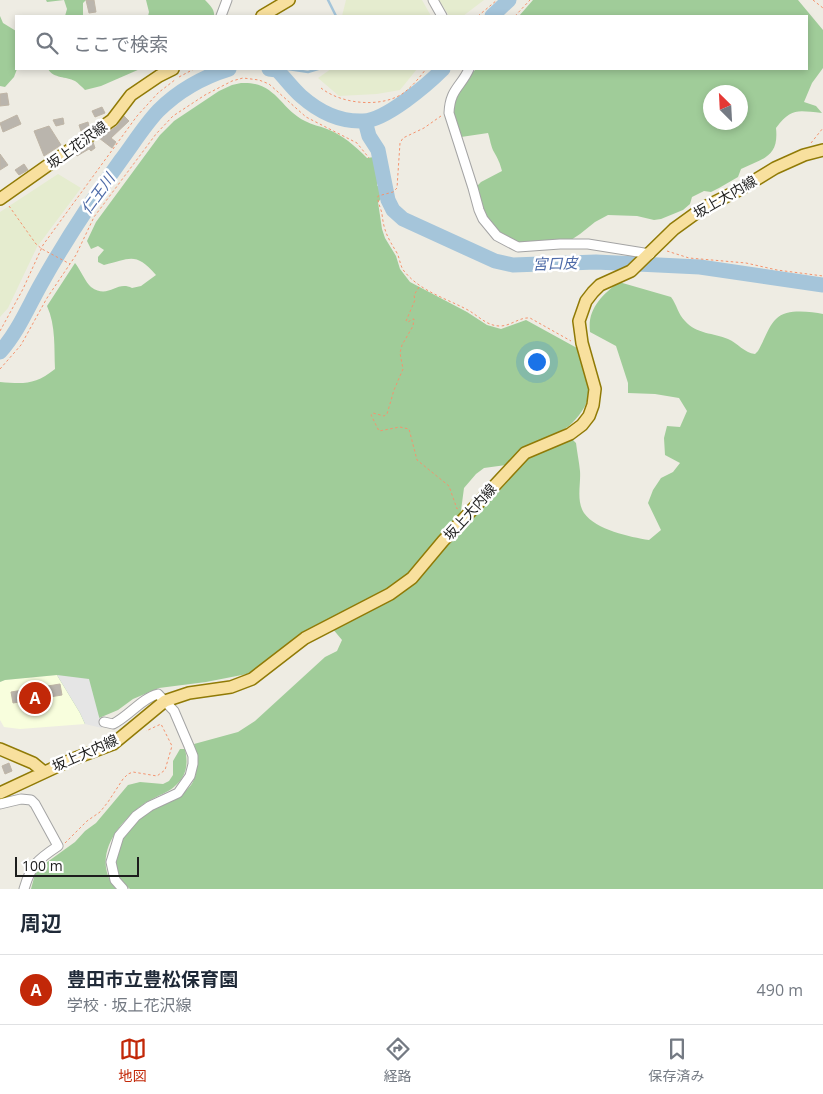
<!DOCTYPE html>
<html lang="ja">
<head>
<meta charset="utf-8">
<style>
  body { margin:0; font-family:"Open Sans","Noto Sans JP",sans-serif; background:#f2f2f3; color:#1f2937 }
  .compass { position:absolute; left:703px; top:85px; width:45px; height:45px; border-radius:50%; background:#fff; box-shadow:0 2px 8px #0003; rotate:336deg }
  .scale { position:absolute; left:15px; bottom:12px; width:124px; box-sizing:border-box; padding-left:5px; border:2px solid #1d1d1d; border-top:0; font-size:14px; line-height:18px; white-space:nowrap; color:#1d1d1d; -webkit-text-stroke:4px #fff; paint-order:stroke }
  .you { position:absolute; left:536px; top:361px; width:18px; height:18px; margin:-12px; border:4px solid #fff; border-radius:50%; background:#1a73e8; box-shadow:0 0 0 8px #1a73e833 }
  .badge { display:grid; place-items:center; width:32px; height:32px; border-radius:50%; background:#c22808; color:#fff; font-size:16px; font-weight:700 }
  .pin { position:absolute; translate:-50% -50%; border:2px solid #fff; box-shadow:0 1px 5px #0006 }
  .list { margin:0; padding:0; list-style:none }
  h2 { display:flex; justify-content:space-between; align-items:center; height:65px; margin:0; padding:0 20px; font-size:21px }
  h2 small { font-size:16px; font-weight:400; color:#747a83 }
  .list li { display:grid; grid-template-columns:32px 1fr auto; gap:15px; align-items:center; box-sizing:border-box; height:70px; padding:0 20px; border-top:1px solid #e0e1e3 }
  .list b { display:block; font-size:19px; white-space:nowrap }
  .list p { margin:0; font-size:16px; white-space:nowrap; color:#747a83 }
  .list em { font-size:16px; font-style:normal; color:#747a83 }
  .icon { flex:none; width:28px; height:28px; fill:none; stroke:currentColor; stroke-width:2; stroke-linecap:round; stroke-linejoin:round }
  .map { position:relative; flex:none; width:823px; height:889px; overflow:hidden }
  .search { position:absolute; background:#fff; box-shadow:0 2px 8px #0003; left:15px; right:15px; top:15px; height:55px; display:flex; align-items:center; gap:12px; box-sizing:border-box; padding:0 18px; border-radius:0px; color:#747a83; font-size:19px }
  .sheet { height:135px; background:#fff }
  nav { display:flex; justify-content:space-around; align-items:center; box-sizing:border-box; height:70px; border-top:1px solid #e0e1e3; background:#fff; font-size:14px; color:#747a83 }
  nav a { display:grid; justify-items:center; gap:2px }
  nav .on { color:#c22808 }
  .map>svg:first-child { display:block }
  .education { fill:#f8fedd }
  .farmland { fill:#e5eccf }
  .forest { fill:#a0cc99; fill-rule:evenodd }
  .parking { fill:#e5e5e5 }
  .lines { fill:none; stroke-linecap:round; stroke-linejoin:round }
  .stream { stroke:#a5c5da; stroke-width:2.5 }
  .river { stroke:#a5c5da; stroke-width:15 }
  .building { fill:#bab5ad; stroke:#bfb5a6 }
  .minor-casing { stroke:#a4a4a4; stroke-width:11 }
  .major-casing { stroke:#907a06; stroke-width:14 }
  .path { stroke:#f4936e; stroke-width:1; stroke-dasharray:2.5 2.5; stroke-linecap:butt }
  .minor { stroke:#fff; stroke-width:9 }
  .major { stroke:#f8e09e; stroke-width:11 }
  .labels { text-anchor:middle; stroke-width:5; stroke-linejoin:round; paint-order:stroke }
  .street-label { font-size:14px; fill:#1d1d1d; stroke:#fff }
  .water-label { font-size:15px; font-style:italic; fill:#4e6ba8; stroke:#fff }
</style>
</head>
<body>
<div class="map">
<svg width="823" height="889" viewBox="0 0 823 889">
  <rect width="100%" height="100%" fill="#eeece3"/>
  <path class="education" d="M57,675l23,38 5,11 -65,5 -16,-2 -4,-7v-38l5,-2z"/>
  <path class="farmland" d="M346,0h76l9,16h-89z
    M439,0h45l-21,16h-14z
    M331,69h86l-17,21 -23,4 -38,2 -21,-18z
    M58,174l23,14 -44,59 -29,61 -8,9v-105z"/>
  <path class="forest" d="M46,0h40l-3,3v13h-18l2,-7 -3,-9 -17,2z
    M146,0h59c5,5 10,10 9,16h-66l1,-4z
    M533,0h265l25,30v38l-11,15 -8,19 12,4 6,7c-24,-2 -30,-6 -46,15 3,29 -12,30 -35,41l-3,8 -19,11 -8,4 -7,-1 -12,6 -2,7 -7,6 -22,9 -7,1 -17,-4 -29,-1 -13,7 -15,12 -9,6 -49,3 -23,-9 -7,-7 -10,-18 -6,-22 5,-5 21,-11c-2,-8 -4,-12 -8,-19 -3,-5 -4,-13 -6,-19l-27,4c-3,-10 -9,-22 -8,-31 1,-14 14,-27 23,-37h331v-53h-288zM710,92h30v30h-30z
    M0,16l3,7 13,8 1,38 -3,8 -9,10 -5,-1z
    M48,69h92l-39,17 -16,4c-3,-3 -7,-7 -10,-9 -9,-5 -21,-2 -27,-12z
    M241,83c35,-2 39,26 64,38 7,4 15,5 22,8 16,6 28,17 40,29l7,-1 4,21 -1,8 3,-1 3,12 -5,5 4,27 3,9 11,18 4,13 10,13 57,30 20,13 14,4 25,-9 51,28c3,7 13,38 12,45 0,11 -12,26 -20,33l-63,39 -22,3 -8,6 -12,14 -4,30 -63,68 -150,88 -41,8 -47,6 -26,11 -15,11 -33,14 -5,-11 -23,-38 -52,5 -5,2v-300c24,2 35,3 55,-13 -1,-21 1,-43 -8,-63l28,-43c5,6 11,20 16,24 18,13 25,-7 41,1l9,-2 15,-11c-20,-23 -25,-17 -52,-10l-6,-3v-5l6,-7 -6,-4 -7,3 -4,-8 9,-19 64,-87 14,-14 45,-30 13,-6z
    M619,282l52,15c6,8 7,17 14,24 11,13 29,12 43,18 10,4 16,14 27,15l3,-3c5,-8 11,-26 18,-32 11,-11 34,-7 47,-5v575h-693c-10,-8 -15,-16 -14,-29 1,-20 20,-41 37,-51 14,-7 28,-11 38,-24 8,-12 6,-28 3,-41l44,-12 17,-11 70,-64 12,-6 5,-11 -10,-12 59,-31 134,-139 41,-18h7l3,3c1,9 3,18 4,28 1,13 -4,30 4,42 12,17 46,24 65,27l12,-10 -13,-27 5,-13 8,-12 12,-6 7,-9 -15,-8 -1,-17 3,-12 13,1 7,-16 -8,-13 -24,-4 -27,-1v-10l-12,-37 -26,-14c-3,-23 12,-37 29,-50z
    M180,749h5c2,9 3,20 -3,29 -10,15 -23,16 -37,25 -27,19 -55,55 -29,86h-85l4,-15 4,-6 36,-26 10,-11 11,-8 32,-38 12,-3 23,2 6,-3 4,-6v-14z"/>
  <path class="parking" d="M57,675l32,4 13,49 -17,-4 -5,-11z"/>
  <g class="lines">
    <path class="stream" d="M328,0l8,16
      M288,69l20,3 10,-3
      M277,70l5,-1"/>
    <path class="river" d="M492,16l17,-16
      M269,69l8,1c8,8 15,18 24,26 17,15 39,26 62,25 22,0 65,-37 80,-52
      M365,121l4,15 9,14 10,50 5,10 10,9 92,42 18,4 83,-3 104,5 123,18
      M0,352c18,-20 28,-45 41,-68 24,-43 51,-84 80,-124 12,-16 23,-34 37,-49 19,-19 45,-34 71,-42"/>
  </g>
  <path class="building" d="M86,0h8l2,12 -7,1z
    M7,93l2,12 -9,1v-12z
    M102,107l3,6 -10,4 -3,-6z
    M17,115l4,9 -18,8 -3,-9z
    M124,116l5,5 -18,17 5,4 -4,6 -13,-10 18,-12z
    M63,118l1,6 -8,2 -3,-6z
    M88,122l1,5 -8,4 -2,-6z
    M49,126l12,19 -17,11 -10,-25z
    M93,142l2,6 -4,3 -2,-2 -12,7 -1,-1z
    M0,154l8,11 -8,5z
    M24,164l4,6 -9,5 -4,-5z
    M60,684l2,11 -49,8 -2,-11z
    M9,763l3,8 -7,3 -3,-8z"/>
  <g class="lines">
    <defs>
      <path id="minor" d="M433,0l9,16
        M221,16l6,-16
        M469,69c-8,18 -19,20 -20,44l24,75 6,22 4,9 14,17 21,11 42,-3h28l62,10
        M104,722l9,2c16,-8 29,-26 45,-30l16,17 15,35 4,10v8l-3,12 -12,17 -28,13 -14,10 -17,20 -8,26 4,18 8,9
        M0,804l21,-5 10,1 4,4 23,42c-21,14 -27,19 -34,43"/>
      <path id="major" d="M262,16l27,-16
        M0,199l112,-79 19,-25 28,-19 14,-7
        M0,749l33,14 11,9
        M0,793l73,-34 40,-15 52,-43 24,-8 42,-6 21,-8 53,-41 85,-44 22,-16 31,-37 82,-88 45,-19 12,-9 7,-9 4,-11 2,-16 -13,-46 -3,-22 7,-20 7,-9 7,-7 31,-14 43,-42 29,-21 36,-18 36,-22 29,-13 19,-5"/>
    </defs>
    <use href="#minor" class="minor-casing"/>
    <use href="#major" class="major-casing"/>
    <path class="path" d="M813,0l10,8
      M478,16l19,-16
      M515,16l15,-16
      M179,77l15,-8
      M321,88c20,16 59,20 81,6 10,-7 17,-16 24,-25
      M441,116l-17,12 -21,10 -3,5 -3,45 -4,4 -15,4c-1,6 3,12 4,18 2,18 6,24 15,39 3,6 3,13 7,18 16,20 41,27 62,38 12,6 20,17 34,17 11,0 19,-9 30,-8l41,23
      M811,143l12,-15
      M9,206l27,38 6,5 28,15
      M667,251l22,7 57,5 31,7 46,6
      M419,287l-5,8 1,5 -9,21 2,1 5,-3h1l-1,7 -11,19 -2,8 3,16 -9,21 -7,24 -3,2 -11,-3 -2,2 8,16 21,-4 9,2 8,31 32,26 8,23 3,-2
      M0,331l23,-42 20,-44 94,-129 21,-23 18,-14
      M0,369l21,-24 26,-47 29,-43 18,-38 62,-83 17,-18 32,-21 27,-14 11,-3 16,2 10,4 37,33 51,26 12,15
      M65,843l22,-22 13,-9 8,-10 15,-23 5,-5 5,-2 24,4 8,-6 7,-24 -11,-22 -15,7"/>
    <use href="#minor" class="minor"/>
    <use href="#major" class="major"/>
  </g>
  <g class="labels">
    <g class="street-label">
      <text transform="translate(77 145) rotate(-36)" y="5">坂上花沢線</text>
      <text transform="translate(725 197) rotate(-30)" y="5">坂上大内線</text>
      <text transform="translate(470 512) rotate(-48)" y="5">坂上大内線</text>
      <text transform="translate(85 753) rotate(-24)" y="5">坂上大内線</text>
    </g>
    <g class="water-label">
      <text transform="translate(98 194) rotate(-54)" y="5">仁王川</text>
      <text transform="translate(555 264) rotate(-2)" y="5">宮口皮</text>
    </g>
  </g>
</svg>
<svg class="compass" viewBox="-18 -18 36 36"><path d="M0-13l5 13h-10z" fill="#e53935"/><path d="M0 13l5-13h-10z" fill="#747a83"/></svg>
<div class="scale">100 m</div>
<div class="you"></div>
<div class="pin badge" style="left:35px;top:698px">A</div>
<div class="search"><svg class="icon" aria-label="search" viewBox="0 0 24 24"><circle cx="10" cy="10" r="6"/><path d="M15 15l6 6"/></svg>ここで検索</div>
</div>
<section class="sheet">
<h2>周辺<small></small></h2>
<ul class="list">
<li><span class="badge">A</span><div><b>豊田市立豊松保育園</b><p>学校 · 坂上花沢線</p></div><em>490 m</em></li>
</ul>
</section>
<nav>
<a class="on"><svg class="icon" aria-label="map" viewBox="0 0 24 24"><path d="M3 6l6-2 6 2 6-2v14l-6 2-6-2-6 2zM9 4v14M15 6v14"/></svg>地図</a>
<a><svg class="icon" aria-label="directions" viewBox="0 0 24 24"><path d="M12 3l9 9-9 9-9-9zM9 14v-3h6M13 9l2 2-2 2"/></svg>経路</a>
<a><svg class="icon" aria-label="saved" viewBox="0 0 24 24"><path d="M7 4h10v16l-5-4-5 4z"/></svg>保存済み</a>
</nav>
</body>
</html>
